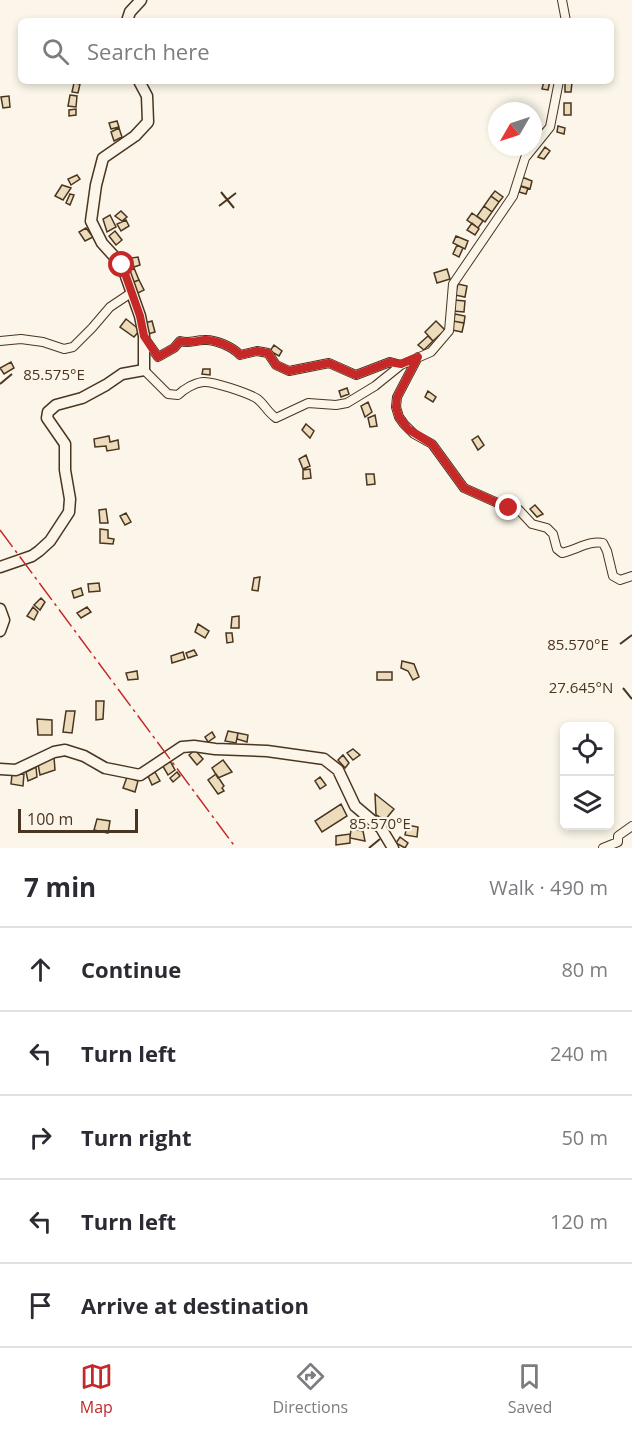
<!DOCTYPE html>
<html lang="en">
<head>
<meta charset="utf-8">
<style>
  body { margin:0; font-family:"Open Sans",sans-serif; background:#f7f7f7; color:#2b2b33 }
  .controls { position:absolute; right:18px; bottom:18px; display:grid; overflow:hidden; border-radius:9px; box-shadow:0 3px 9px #0003 }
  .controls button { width:54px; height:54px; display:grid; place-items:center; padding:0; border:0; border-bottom:2px solid #e1e1e2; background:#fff; color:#2b2b33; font:30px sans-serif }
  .compass { position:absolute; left:488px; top:102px; width:54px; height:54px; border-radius:50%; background:#fff; box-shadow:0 3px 9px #0003; rotate:231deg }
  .scale { position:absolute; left:18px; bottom:15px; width:120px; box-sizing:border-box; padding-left:6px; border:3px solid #4a3520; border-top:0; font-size:16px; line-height:21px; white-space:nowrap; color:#4a3520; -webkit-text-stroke:4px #fbf6e9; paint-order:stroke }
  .stop { position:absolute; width:18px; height:18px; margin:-14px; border:4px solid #c62828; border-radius:50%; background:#fff }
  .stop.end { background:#c62828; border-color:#fff; box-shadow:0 2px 6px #0008 }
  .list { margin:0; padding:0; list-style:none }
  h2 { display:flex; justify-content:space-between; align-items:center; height:78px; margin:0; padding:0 24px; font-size:26px }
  h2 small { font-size:20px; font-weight:400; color:#7c7c81 }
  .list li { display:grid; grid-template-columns:39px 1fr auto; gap:18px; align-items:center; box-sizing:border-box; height:84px; padding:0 24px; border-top:2px solid #e1e1e2 }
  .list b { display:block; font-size:22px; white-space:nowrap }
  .list em { font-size:20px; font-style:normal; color:#7c7c81 }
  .icon { flex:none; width:33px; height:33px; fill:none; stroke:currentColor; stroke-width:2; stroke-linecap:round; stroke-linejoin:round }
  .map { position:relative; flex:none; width:632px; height:848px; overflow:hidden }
  .search { position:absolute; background:#fff; box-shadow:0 3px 9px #0003; left:18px; right:18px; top:18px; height:66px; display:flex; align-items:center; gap:15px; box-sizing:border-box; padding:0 21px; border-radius:9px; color:#7c7c81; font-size:22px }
  .sheet { height:498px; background:#fff }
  nav { display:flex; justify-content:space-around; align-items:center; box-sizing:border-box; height:84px; border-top:2px solid #e1e1e2; background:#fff; font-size:16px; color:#7c7c81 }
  nav a { display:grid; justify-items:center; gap:3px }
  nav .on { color:#c62828 }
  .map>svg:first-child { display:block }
  .building { fill:#ecdcbc; stroke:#4a3520; stroke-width:1.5 }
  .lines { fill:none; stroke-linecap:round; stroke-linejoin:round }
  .street-casing { stroke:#4a3520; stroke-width:10 }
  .secondary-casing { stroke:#4a3520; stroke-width:13 }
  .street { stroke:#fbf6e9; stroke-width:8 }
  .secondary { stroke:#fbf6e9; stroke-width:10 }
  .power { stroke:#c62828; stroke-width:1.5; stroke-dasharray:21 4.5 3 4.5; stroke-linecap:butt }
  .route { stroke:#c62828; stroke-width:8 }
  .ticks { fill:none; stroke:#4a3520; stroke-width:2 }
  .ticks-label { font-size:15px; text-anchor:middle; fill:#4a3520; stroke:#fbf6e9; stroke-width:4.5; stroke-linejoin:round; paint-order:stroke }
</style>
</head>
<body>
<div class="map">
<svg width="632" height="848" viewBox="0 0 632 848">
  <rect width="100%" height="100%" fill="#fbf6e9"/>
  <path class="building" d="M544,81h6l-2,9 -6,-1z
    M565,81l7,1 -1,10h-6z
    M74,83l6,1 -2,9 -6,-1z
    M70,95l7,1 -1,11 -8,-1z
    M9,96l1,11 -7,1 -2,-11z
    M564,103h7v12h-7z
    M76,109v6l-7,1v-6z
    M117,121l2,6 -8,2 -2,-6z
    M558,126l7,2 -1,6 -7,-2z
    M119,128l3,9 -8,4 -3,-9z
    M545,147l5,4 -6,8 -6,-2z
    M77,175l3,4 -9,6 -3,-6z
    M522,177l10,4 -2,8 -11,-3z
    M62,185l9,3 -8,12 -8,-4z
    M521,186l7,2 -2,6 -7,-2z
    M495,191l8,6 -4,5 -8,-6z
    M70,194l4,1 -4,10 -4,-2z
    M491,196l8,6 -7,10 -8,-6z
    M484,206l8,6 -7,10 -8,-6z
    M121,211l6,6 -5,4 -7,-5z
    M472,213l11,8 -5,7 -11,-8z
    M110,215l6,12 -9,5 -4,-13z
    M126,220l3,6 -8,5 -4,-7z
    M472,223l7,6 -4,6 -8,-5z
    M86,228l7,9 -8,4 -6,-9z
    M115,231l7,9 -6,5 -7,-9z
    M456,236l12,5 -3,8 -12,-6z
    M457,245l6,3 -4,9 -6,-3z
    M138,257l2,8 -6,2 -3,-9z
    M134,268l5,12 -8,3 -4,-11z
    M447,269l3,10 -13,4 -3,-10z
    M139,280l5,10 -8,4 -5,-11z
    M458,284l9,2 -2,11 -10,-2z
    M454,300l11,1 -1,11 -11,-1z
    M455,314l10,2 -1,7 -11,-2z
    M126,319l14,11 -6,7 -14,-10z
    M152,321l3,11 -7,2 -3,-11z
    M436,321l9,9 -12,11 -8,-9z
    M453,321l11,2 -2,9 -10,-2z
    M428,336l5,5 -9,9 -6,-5z
    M274,345l8,6 -3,5 -9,-5z
    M11,362l3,6 -10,6 -4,-6z
    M203,369h7v6l-8,-1z
    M347,388l2,6 -8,3 -2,-6z
    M428,391l8,6 -3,5 -8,-5z
    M368,402l4,10 -7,5 -4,-11z
    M375,415l2,11 -7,1 -2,-9z
    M306,424l8,7 -4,7 -8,-8z
    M109,436l1,6 8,-2 1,9 -12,2 -1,-5 -11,1 -1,-8z
    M478,436l6,9 -6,5 -6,-10z
    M306,455l4,11 -7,3 -4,-10z
    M310,469l1,9 -8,1v-9z
    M366,474h8l1,10 -8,1z
    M535,505l8,9 -6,3 -7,-8z
    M106,509l2,14h-8l-1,-13z
    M126,513l5,9 -6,3 -5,-9z
    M100,529l8,1v8l6,1 -1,5 -13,-1z
    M260,577l-2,14 -6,-1 2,-12z
    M99,583l1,8 -11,1 -1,-8z
    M81,588l2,7 -9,3 -2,-7z
    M41,598l4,4 -5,8 -6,-5z
    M33,607l5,5 -4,8 -7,-4z
    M87,607l4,5 -10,6 -4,-5z
    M239,616v12h-8l1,-11z
    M198,624l11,7 -4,7 -10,-6z
    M226,633h6l1,9 -6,1z
    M194,650l3,5 -9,3 -2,-5z
    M183,652l2,7 -13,4 -1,-7z
    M402,661l12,3 5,13 -6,3 -5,-9 -7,-3z
    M137,671l1,8 -10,1 -2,-7z
    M377,672h15v8h-15z
    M96,701h8l-1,18 -7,1z
    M66,711h9l-3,22 -9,-1z
    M37,719l15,1v15h-14z
    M228,731l10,2 -2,10 -11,-2z
    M212,732l3,5 -7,5 -3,-5z
    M238,733l10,2 -1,7 -10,-3z
    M353,749l7,6 -7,5 -6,-7z
    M195,750l8,9 -6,6 -8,-10z
    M343,755l6,8 -4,5 -7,-8z
    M54,757l1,13 -15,5 -2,-11z
    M169,759l6,11 -7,5 -7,-12z
    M223,760l9,12 -14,6 -6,-10z
    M36,767l1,10 -9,4 -2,-9z
    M155,772l5,9 -8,4 -4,-9z
    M177,772l3,4 -7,6 -3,-4z
    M24,774l-1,12 -12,-2 1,-9z
    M216,774l8,12 -2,2 2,3 -6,3 -10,-14z
    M127,777l11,4 -3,11 -12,-4z
    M320,777l6,8 -6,4 -5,-8z
    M375,794l19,15 -9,11 -9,-5z
    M341,804l6,12 -25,16 -7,-11z
    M97,819l13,2 -2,12 -14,-3z
    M407,825l11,2 -1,10 -12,-2z
    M351,829l12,2 2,10 -15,-3z
    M350,834v9l-14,2v-9z
    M400,837l8,6 -3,5 -9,-5z"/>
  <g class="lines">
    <defs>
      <path id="street" d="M562,0l4,21
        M144,337l14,20 16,-9 6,-7c9,3 15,-1 24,-1 11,-1 29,7 36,15l17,-4 11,2 8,12 13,6 40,-8 27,12 34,-13 11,3
        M0,341l21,-2 22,3 21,7 9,-2 19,-19 18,-21 21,-14
        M418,357l-21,40 -1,10 3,10 5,7 10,10 18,10 32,44 45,20 10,2 13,14 15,4 6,6 4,15 5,4c14,-3 28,-13 41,-10l4,8 6,25 7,4 12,-4
        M144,370l24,24 10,1c6,-6 16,-12 25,-13 10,-1 44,11 53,16 8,5 11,14 20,20l32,-15 28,2 11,-2 28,-17 26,-21 30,-13 18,-21 4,-47 60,-88 12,-38 25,-31 9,-46
        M603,848l15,-6v-6l14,-10"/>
      <path id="secondary" d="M127,21l3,-9 11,-12
        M0,567l32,-11 7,-5 11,-10 19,-29 1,-13 -5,-29v-26l-18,-26 1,-6 8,-7 26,-7 24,-13 16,-11 22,-4v-34l-4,-20 -18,-51 -20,-22 -11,-22 5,-36 7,-27 32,-22 13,-14 -1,-26 -8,-15
        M0,609l4,11 -4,11
        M0,769l16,1 38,-18 11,-2 19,6 21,12 35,7 42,-28 12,-1 21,3 52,2 57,8 14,11 17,36 26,22 12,20"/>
    </defs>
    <use href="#street" class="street-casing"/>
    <use href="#secondary" class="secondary-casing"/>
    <use href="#street" class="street"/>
    <use href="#secondary" class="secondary"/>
    <path class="power" d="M0,530l236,318"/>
  </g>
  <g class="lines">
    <path class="route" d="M122,265l18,51 4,20 14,21 16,-9 6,-7c9,3 15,0 24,-1 11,-1 29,7 36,15l17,-4 11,2 8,12 13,6 40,-8 27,12 34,-13 11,2 17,-7 -21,40 -1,10 3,10 9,12 24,15 32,44 45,20"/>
  </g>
  <path class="ticks" d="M221,192l13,16M219,206l17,-13M0,384l12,-10M620,644l12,-9M623,688l9,11M369,848l11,-9"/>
  <g class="ticks-label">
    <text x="54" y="380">85.575°E</text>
    <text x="578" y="650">85.570°E</text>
    <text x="581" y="693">27.645°N</text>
    <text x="380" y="829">85.570°E</text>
  </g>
</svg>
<div class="controls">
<button><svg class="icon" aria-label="locate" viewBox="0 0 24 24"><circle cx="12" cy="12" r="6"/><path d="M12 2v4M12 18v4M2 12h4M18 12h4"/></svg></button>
<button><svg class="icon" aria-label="layers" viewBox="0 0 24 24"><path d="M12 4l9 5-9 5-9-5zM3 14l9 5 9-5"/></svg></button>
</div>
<svg class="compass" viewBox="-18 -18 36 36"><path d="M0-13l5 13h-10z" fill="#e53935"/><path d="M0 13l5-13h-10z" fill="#7c7c81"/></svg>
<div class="scale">100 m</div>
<div class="stop" style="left:122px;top:265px"></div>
<div class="stop end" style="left:509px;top:508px"></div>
<div class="search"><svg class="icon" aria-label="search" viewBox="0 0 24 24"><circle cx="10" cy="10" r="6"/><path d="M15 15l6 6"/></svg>Search here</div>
</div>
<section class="sheet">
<h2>7 min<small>Walk · 490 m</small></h2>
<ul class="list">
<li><svg class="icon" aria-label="ahead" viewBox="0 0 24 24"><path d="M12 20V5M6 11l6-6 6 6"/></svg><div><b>Continue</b></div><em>80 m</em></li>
<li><svg class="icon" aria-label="left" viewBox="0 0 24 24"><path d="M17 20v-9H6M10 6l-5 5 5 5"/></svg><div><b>Turn left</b></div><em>240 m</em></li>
<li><svg class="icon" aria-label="right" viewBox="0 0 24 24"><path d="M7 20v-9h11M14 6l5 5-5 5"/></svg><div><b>Turn right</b></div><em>50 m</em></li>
<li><svg class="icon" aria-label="left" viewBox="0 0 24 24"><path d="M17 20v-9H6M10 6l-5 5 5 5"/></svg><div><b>Turn left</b></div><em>120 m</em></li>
<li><svg class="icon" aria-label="arrive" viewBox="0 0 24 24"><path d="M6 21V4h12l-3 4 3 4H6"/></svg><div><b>Arrive at destination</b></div></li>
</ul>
</section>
<nav>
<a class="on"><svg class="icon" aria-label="map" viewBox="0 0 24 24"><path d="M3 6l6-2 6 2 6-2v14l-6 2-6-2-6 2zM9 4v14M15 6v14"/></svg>Map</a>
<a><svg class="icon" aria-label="directions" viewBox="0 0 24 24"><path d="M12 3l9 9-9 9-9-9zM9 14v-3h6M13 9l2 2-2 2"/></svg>Directions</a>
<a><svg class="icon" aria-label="saved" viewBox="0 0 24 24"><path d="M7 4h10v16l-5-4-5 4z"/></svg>Saved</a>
</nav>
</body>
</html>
